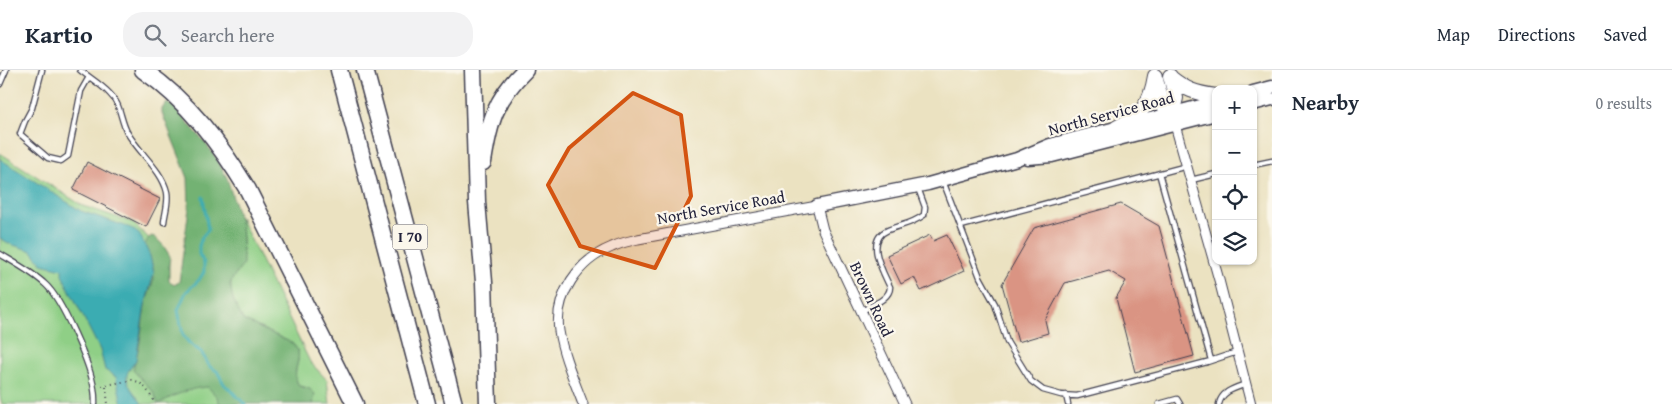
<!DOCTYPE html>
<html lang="en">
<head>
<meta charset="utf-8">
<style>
  body { margin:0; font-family:"Gentium Book Plus",serif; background:#f2f2f3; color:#1f2937 }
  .controls { position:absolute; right:15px; top:15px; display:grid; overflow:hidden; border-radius:10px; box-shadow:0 1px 4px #0004 }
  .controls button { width:45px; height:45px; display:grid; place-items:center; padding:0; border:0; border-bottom:1px solid #e0e1e3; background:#fff; color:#1f2937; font:25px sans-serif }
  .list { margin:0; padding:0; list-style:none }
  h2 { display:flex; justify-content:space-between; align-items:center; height:65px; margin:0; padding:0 20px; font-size:21px }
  h2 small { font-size:16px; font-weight:400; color:#747a83 }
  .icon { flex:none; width:28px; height:28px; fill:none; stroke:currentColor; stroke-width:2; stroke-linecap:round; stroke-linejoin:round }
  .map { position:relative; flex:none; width:1272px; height:334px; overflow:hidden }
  header { display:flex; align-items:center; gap:30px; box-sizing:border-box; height:70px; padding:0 25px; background:#fff; border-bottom:1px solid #e0e1e3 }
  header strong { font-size:24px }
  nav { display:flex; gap:28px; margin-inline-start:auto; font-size:18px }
  .search { width:350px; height:45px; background:#f2f2f3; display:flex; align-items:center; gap:12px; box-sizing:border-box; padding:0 18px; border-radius:20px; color:#747a83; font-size:19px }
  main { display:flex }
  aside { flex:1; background:#fff }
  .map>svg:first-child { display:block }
  .green { fill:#8fcf86; stroke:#587860 }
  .forest { fill:#73b273; stroke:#4a6a57 }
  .water { fill:#3aacb2; stroke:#2e6776 }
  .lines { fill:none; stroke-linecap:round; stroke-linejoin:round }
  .stream { stroke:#3aacb2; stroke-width:3 }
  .building { fill:#da9483 }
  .lane-casing { stroke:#403f4f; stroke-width:7 }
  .street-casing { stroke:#403f4f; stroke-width:11 }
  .secondary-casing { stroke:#403f4f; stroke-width:15 }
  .primary-casing { stroke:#403f4f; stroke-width:16 }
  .highway-casing { stroke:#403f4f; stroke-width:19 }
  .path { stroke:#403f4f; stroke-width:2; stroke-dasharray:1 4; stroke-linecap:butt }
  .lane { stroke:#fff; stroke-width:4.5 }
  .street { stroke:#fff; stroke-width:9 }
  .secondary { stroke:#fff; stroke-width:12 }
  .primary { stroke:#fff; stroke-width:14 }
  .highway { stroke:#fff; stroke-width:16 }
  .marked { fill:#d45411; fill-opacity:0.2; stroke:#d45411; stroke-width:4; stroke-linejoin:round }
  .labels { text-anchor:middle; stroke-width:4.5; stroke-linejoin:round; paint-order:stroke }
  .shield { fill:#fbf7ec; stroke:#636270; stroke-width:1 }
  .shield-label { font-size:15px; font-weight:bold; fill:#22223b }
  .street-label { font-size:16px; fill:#22223b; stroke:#fbf7ec }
</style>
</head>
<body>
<header>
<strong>Kartio</strong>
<div class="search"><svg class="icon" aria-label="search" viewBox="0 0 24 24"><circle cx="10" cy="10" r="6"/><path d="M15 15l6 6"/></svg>Search here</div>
<nav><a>Map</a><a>Directions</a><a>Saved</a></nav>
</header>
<main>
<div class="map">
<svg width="1272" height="334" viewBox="0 0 1272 334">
  <rect width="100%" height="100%" fill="#fbf7ec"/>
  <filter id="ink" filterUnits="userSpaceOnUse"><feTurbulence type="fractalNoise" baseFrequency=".02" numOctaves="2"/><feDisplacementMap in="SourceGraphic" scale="10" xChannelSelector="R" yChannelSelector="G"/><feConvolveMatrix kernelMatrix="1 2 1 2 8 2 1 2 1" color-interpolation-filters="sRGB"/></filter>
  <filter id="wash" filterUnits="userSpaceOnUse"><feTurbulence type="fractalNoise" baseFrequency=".0096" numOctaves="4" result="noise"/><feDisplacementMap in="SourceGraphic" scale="20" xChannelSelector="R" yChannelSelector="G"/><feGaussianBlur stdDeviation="1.12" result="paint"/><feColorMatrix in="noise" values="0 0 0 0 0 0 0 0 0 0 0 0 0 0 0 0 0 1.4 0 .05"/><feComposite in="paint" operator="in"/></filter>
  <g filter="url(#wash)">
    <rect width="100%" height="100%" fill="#ebe2c1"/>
    <path class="green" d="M0,83l83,53 49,16 27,26 8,55 69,101h-234l-2,-8z
      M240,147l70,145 17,18 3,24h-17l1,-1 -9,-16 -6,-1c-11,-19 9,-27 -7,-43l-49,-23c-5,-10 -14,-25 -12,-36 0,-6 5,-9 7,-13 7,-13 4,-39 2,-54z"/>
    <path class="forest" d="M166,33l7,3 30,34 14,19 10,19 14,47 2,30v10l-10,13 -3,6 3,15 10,21 49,23c16,16 -4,24 7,43l11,3 5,5 -2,10h-93l-3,-7 -9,-10c-19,1 -33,8 -50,17l-4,-11 -21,-23 7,-28 5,-37 9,-26 -1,-12 -8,-21 2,-6 4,-4 4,1 8,8 7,11 -1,10v14l5,5 5,-3 10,-74 -1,-30 -26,-65v-4z"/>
    <path class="water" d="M0,89l81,52 50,17 8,6 3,5 8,17 4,17 -9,32 -9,55c-2,4 -5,6 -7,10 -8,12 8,24 13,34h-20l-6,-27 -11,-7 -5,-20 -38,-75v-6l-20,-5 -10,-13 -22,-7 -10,-6z"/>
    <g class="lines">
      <path class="stream" d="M203,127l5,33 -6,7 -3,9v8l5,9v9l-5,8 -13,12 -8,18 5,25 6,8 12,9 9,15 7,4 7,13 21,20"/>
    </g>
    <g id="blocks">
      <path class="building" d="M87,92l73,37 -14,28 -73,-37z
        M1121,134l38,22 35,130 -59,16 -19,-74 10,-17 -17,-10 -44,12 -20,37 3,13 -30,9 -16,-58 32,-56z
        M930,165l3,6 14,-6 17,36 -43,20 -7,-14 -13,7 -14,-29z"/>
    </g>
  </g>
  <g filter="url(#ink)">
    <use href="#blocks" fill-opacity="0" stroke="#403f4f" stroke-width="1"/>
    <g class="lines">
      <defs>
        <path id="lane" d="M42,0l-10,38 -7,13 -5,13 28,24 13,3 7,-5 13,-65 8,-14
          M80,0c10,8 22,15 30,24 11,10 10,25 17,38 11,20 35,38 40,60 2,10 -2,21 -3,30
          M0,14l6,-14
          M1253,95l19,-4
          M1159,103l52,187
          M1191,110l25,-6
          M943,111l37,96 15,27 12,38 24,39 12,9 18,5 16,1 130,-34 30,-10
          M961,156l226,-60
          M0,184c15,9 32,18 45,30 17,15 46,82 49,105 1,5 1,10 1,15
          M862,241c10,-6 28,-12 28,-24 -7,-15 -26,-47 -2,-57 14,-6 22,-5 36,-15l1,-8 -7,-19
          M1066,325l2,9
          M1159,334l18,-5 3,5
          M1219,334c3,-13 16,-16 27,-20"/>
        <path id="street" d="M1175,55l44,155 32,124
          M583,334c-9,-24 -20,-48 -24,-73 -5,-36 20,-71 53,-84 8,-4 17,-6 26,-8l179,-33 6,24 82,174"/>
        <path id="secondary" d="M1253,22l19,-5
          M1253,34l19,-5
          M1027,88l25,-2 164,-42
          M817,136l111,-22 89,-25 33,-14 166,-43"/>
        <path id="primary" d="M1170,6l6,22 -4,16
          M1170,7c16,13 25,16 46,19
          M1156,10l7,25 9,9
          M1116,58c26,-14 34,-22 39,-52"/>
        <path id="highway" d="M143,0c45,31 77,74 105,120l107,214
          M339,0l88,334
          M365,0l89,334
          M473,0l4,132 7,80 4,122
          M483,92c6,-39 12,-63 42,-92"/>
      </defs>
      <use href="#lane" class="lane-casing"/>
      <use href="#street" class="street-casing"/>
      <use href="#secondary" class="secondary-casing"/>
      <use href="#primary" class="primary-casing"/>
      <use href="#highway" class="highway-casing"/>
      <path class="path" d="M102,316l30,-6c12,2 18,14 23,24
        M106,317l2,17"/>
      <use href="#lane" class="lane"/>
      <use href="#street" class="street"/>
      <use href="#secondary" class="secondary"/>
      <use href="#primary" class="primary"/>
      <use href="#highway" class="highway"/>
    </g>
  </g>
  <path class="marked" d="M633,23l48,22 10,81 -36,72 -75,-22 -32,-61 21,-37z"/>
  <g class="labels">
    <rect class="shield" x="392.5" y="154.5" width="35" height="25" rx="4"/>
    <g class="shield-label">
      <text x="410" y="172">I 70</text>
    </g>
    <g class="street-label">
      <text transform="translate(1111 43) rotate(-15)" y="6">North Service Road</text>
      <text transform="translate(721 137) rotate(-10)" y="6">North Service Road</text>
      <text transform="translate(872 229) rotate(65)" y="6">Brown Road</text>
    </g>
  </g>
</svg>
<div class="controls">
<button>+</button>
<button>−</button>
<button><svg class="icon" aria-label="locate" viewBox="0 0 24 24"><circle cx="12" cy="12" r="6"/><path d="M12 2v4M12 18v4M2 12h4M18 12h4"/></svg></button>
<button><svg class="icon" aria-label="layers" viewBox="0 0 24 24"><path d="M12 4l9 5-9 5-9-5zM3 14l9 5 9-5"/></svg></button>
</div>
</div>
<aside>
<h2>Nearby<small>0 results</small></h2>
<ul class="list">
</ul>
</aside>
</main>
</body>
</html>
